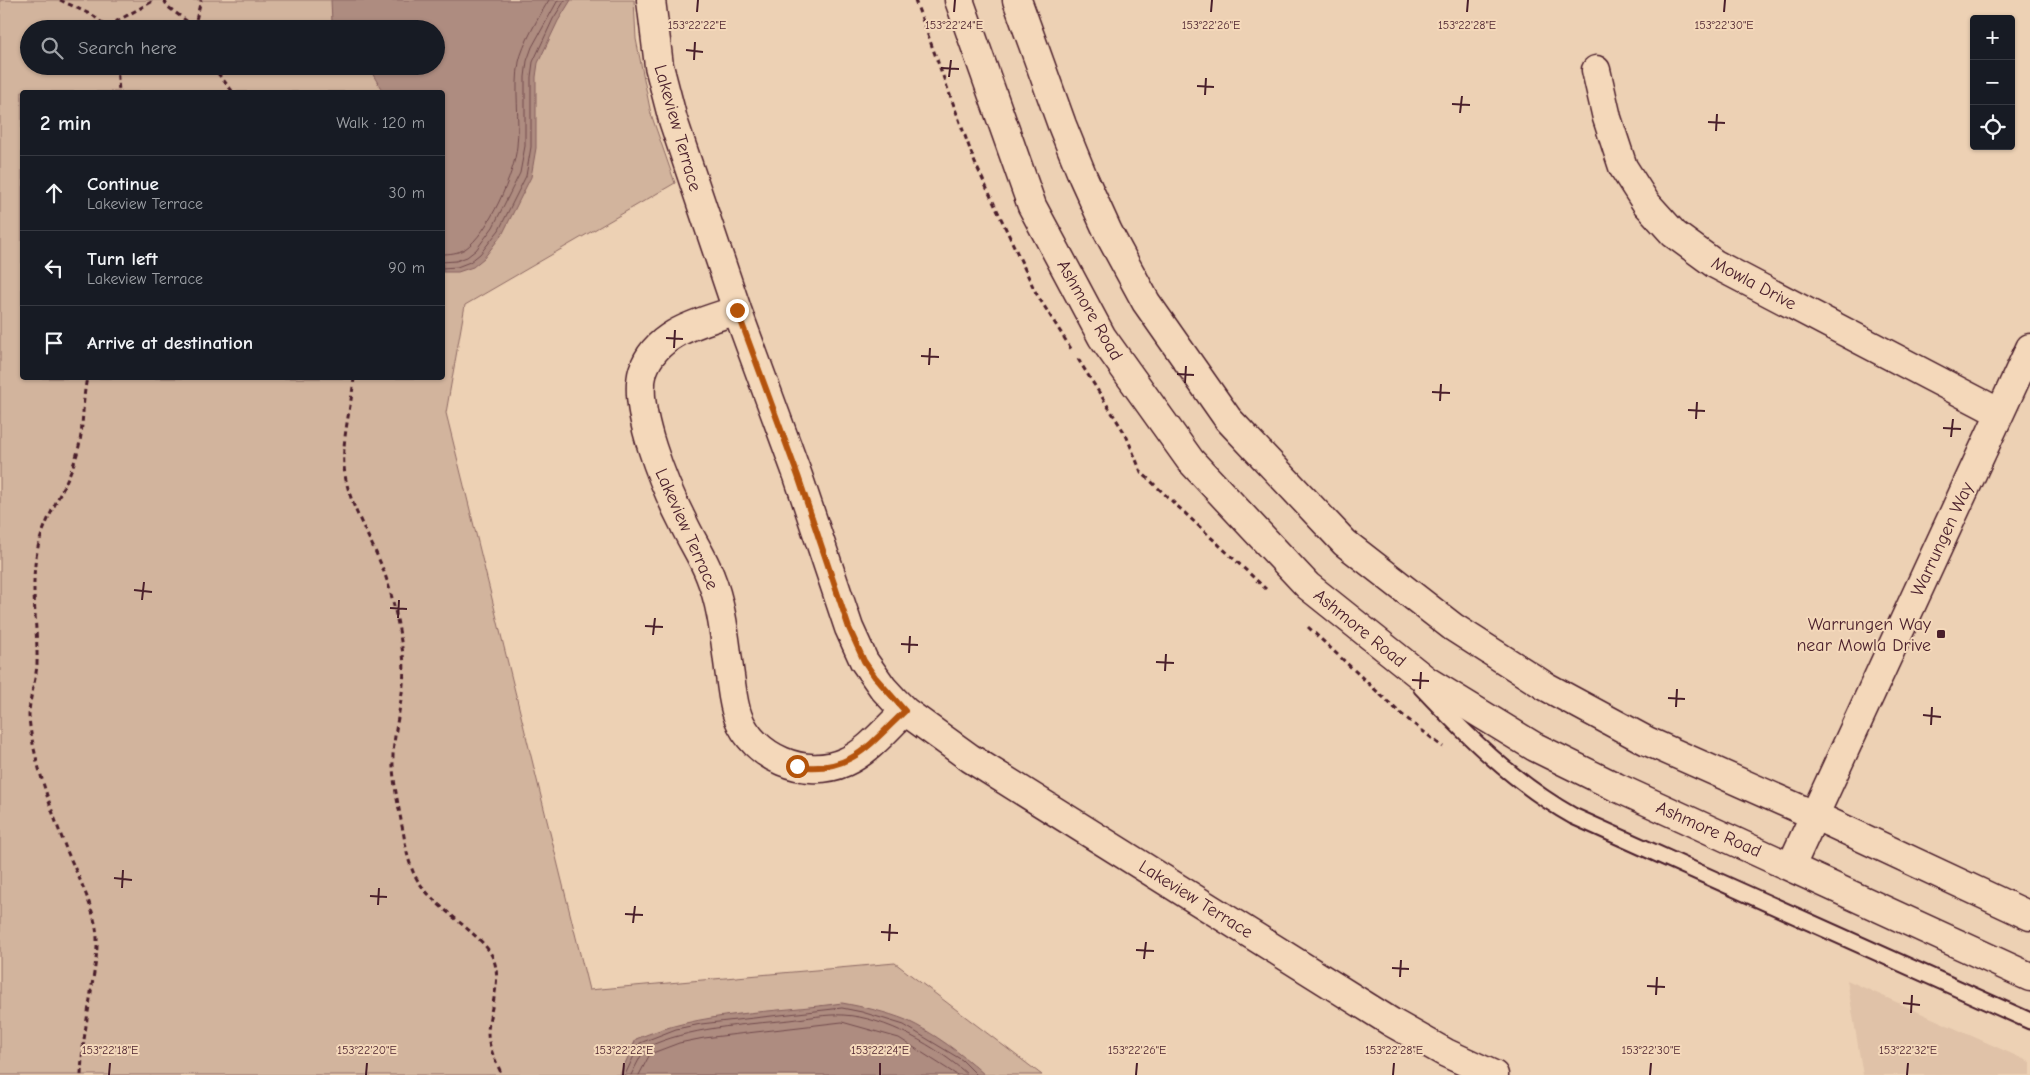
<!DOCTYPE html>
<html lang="en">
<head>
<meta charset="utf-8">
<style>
  body { margin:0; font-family:"Comic Neue",sans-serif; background:#242831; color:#f1f3f6 }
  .controls { position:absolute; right:15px; top:15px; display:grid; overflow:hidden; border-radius:5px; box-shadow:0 1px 4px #0004 }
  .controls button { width:45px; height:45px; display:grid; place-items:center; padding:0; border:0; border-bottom:1px solid #363941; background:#171b24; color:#f1f3f6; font:25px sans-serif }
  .stop { position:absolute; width:15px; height:15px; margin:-11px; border:4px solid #b45309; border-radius:50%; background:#fff }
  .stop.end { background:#b45309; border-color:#fff; box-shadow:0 1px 5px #0008 }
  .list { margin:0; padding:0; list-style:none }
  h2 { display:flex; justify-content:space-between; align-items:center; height:65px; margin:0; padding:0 20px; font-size:21px }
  h2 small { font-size:16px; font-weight:400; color:#9ea1a6 }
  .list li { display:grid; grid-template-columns:32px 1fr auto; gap:15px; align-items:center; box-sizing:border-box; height:75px; padding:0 20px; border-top:1px solid #363941 }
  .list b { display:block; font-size:19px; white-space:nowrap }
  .list p { margin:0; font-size:16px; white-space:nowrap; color:#9ea1a6 }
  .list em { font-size:16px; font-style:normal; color:#9ea1a6 }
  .icon { flex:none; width:28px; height:28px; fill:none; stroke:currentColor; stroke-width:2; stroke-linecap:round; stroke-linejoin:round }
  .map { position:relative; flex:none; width:2030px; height:1075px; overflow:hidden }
  .search { position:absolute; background:#171b24; box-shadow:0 1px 4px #0004; left:20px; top:20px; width:425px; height:55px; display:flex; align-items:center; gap:12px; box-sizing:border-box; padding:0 18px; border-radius:28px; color:#9ea1a6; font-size:19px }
  .panel { position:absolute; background:#171b24; box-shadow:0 1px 4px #0004; left:20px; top:90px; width:425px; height:290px; border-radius:5px }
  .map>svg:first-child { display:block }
  .built { fill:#e0c2a8 }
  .green { fill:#d2b49d; stroke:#8e6a64; fill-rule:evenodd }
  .water { fill:#ae8c80; stroke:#86605e }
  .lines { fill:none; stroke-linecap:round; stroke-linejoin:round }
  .shore { stroke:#724b4d; stroke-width:1 }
  .service-casing { stroke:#4a1f2b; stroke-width:19 }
  .minor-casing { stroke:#4a1f2b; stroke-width:31 }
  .primary-casing { stroke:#4a1f2b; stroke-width:31 }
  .path { stroke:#4a1f2b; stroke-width:3; stroke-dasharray:5 4; stroke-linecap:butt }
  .service { stroke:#f4d8ba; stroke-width:15 }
  .minor { stroke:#f4d8ba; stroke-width:28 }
  .primary { stroke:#f4d8ba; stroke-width:28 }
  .route { stroke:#b45309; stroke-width:6 }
  .ticks { fill:none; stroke:#4a1f2b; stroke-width:2 }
  .poi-dot { fill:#4a1f2b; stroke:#f4d8ba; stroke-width:2 }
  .labels { text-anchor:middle; stroke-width:4; stroke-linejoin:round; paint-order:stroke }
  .street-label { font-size:18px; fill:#4a1f2b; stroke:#f4d8ba }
  .poi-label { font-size:18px; fill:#4a1f2b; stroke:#f4d8ba; text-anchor:end }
  .ticks-label { font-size:12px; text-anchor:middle; fill:#4a1f2b; stroke:#f4d8ba; stroke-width:4; stroke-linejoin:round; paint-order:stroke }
</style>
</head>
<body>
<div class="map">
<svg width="2030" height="1075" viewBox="0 0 2030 1075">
  <rect width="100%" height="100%" fill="#edd1b4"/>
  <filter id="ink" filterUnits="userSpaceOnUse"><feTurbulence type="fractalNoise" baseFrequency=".02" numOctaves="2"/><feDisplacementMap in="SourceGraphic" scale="10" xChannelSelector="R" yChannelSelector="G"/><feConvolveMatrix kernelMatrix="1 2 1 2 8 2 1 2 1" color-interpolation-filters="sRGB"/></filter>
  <g filter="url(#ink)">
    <path class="built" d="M1847,980l183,82v13h-167z"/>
    <path class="green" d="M0,0h634l2,39 15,75 24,69 -210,122 -19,108 143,577 306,-27 147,112h-1042zM29,29h407v37h-407zM22,92h420v286h-420z"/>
    <path class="water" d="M331,0h240l-13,21 -20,42 -2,14v71l-5,29 -28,56 -19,25 -11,9 -15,5h-15l-1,-180h-59l-15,-26h68v-37h-101l-3,-7z
      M842,1003c22,4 44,9 64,17 28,13 56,34 79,55h-365l16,-36c65,-28 137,-26 206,-36z"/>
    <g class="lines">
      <path class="shore" d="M442,254c8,0 16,-1 23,-5 23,-15 50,-76 52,-103 3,-28 -3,-57 2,-84 3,-16 21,-48 30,-62
        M442,262l14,-1 11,-4 9,-7 17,-23 27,-54 5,-27v-69l2,-16 5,-14 26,-47
        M442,268l15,-1 13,-5 10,-8 19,-24 27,-54 5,-29v-70l2,-15 20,-43 12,-19
        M625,1075l15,-32 36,-14 25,-5 141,-16 20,4 42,13 58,35 15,15
        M631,1075l14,-27c45,-21 96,-23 145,-28 17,-2 36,-6 53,-5 42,2 95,32 125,60
        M639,1075l11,-21 29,-11 25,-5 138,-16 57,16 58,37"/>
      <defs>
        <path id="service" d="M1421,687c47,50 92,95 152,129l457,205"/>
        <path id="minor" d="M651,0l8,66 14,54 64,190 61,166 51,152 15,33 19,27 11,12 11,11 65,47 421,264 55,31 48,22
          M1596,70l11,48 16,49 23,36 28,31 41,30 285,149
          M737,310c-34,12 -81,21 -94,61 -11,38 22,116 40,151 8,18 20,35 27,54 13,32 15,66 20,100 2,13 3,28 8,41 15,40 67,63 107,45 23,-10 42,-34 60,-51
          M1791,866l239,-518"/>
        <path id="primary" d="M959,0l73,206 70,131 88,123 118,126 119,95 108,66 81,40 414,190
          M1017,0l45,125 21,52 25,55 38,70 82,117 117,124 108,84 92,59 102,55 169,75 214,100"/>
      </defs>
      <use href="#service" class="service-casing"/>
      <use href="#minor" class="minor-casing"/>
      <use href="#primary" class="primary-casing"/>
      <path class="path" d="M60,0l34,16 15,13
        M164,0l4,7 28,21
        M915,0l60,163 61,130 37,59
        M108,26l47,-26
        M196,28v-8l5,-20
        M117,66l2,26
        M212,66l21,26
        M1078,359l48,76 15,37 125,117
        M354,378c-3,32 -14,64 -9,97 5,29 20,54 32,80 14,30 21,66 26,99 4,34 -8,67 -10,101 -1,24 5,47 9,71 3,13 4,28 9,40 8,27 40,48 60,66 8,7 18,16 22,26 10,23 -4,51 -5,74 0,16 8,29 14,43
        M1308,627l92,86 43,34
        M81,1075c1,-30 7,-60 11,-90 3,-18 7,-38 4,-57 -5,-27 -18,-52 -29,-77 -14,-35 -36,-98 -38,-135 0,-18 7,-35 8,-52 1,-39 -8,-79 1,-117 8,-31 27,-58 37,-87 10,-27 6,-55 12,-82"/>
      <use href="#service" class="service"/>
      <use href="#minor" class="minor"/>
      <use href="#primary" class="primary"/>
    </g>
  </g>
  <g class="lines" filter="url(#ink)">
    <path class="route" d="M737,310l61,166 51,152 15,33 11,16 30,34c-35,33 -55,63 -108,55"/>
  </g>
  <path class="ticks" d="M697,12l1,-12M954,12l1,-12M1211,12l1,-12M1467,12l1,-12M1724,12l1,-12M686,50l17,2M694,60l1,-18M941,68l18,1M949,77l2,-17M1197,86l17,1M1205,95l1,-17M1452,104l18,1M1460,113l2,-17M1708,122l17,1M1716,131l1,-17M666,338l17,1M674,348l1,-18M921,356l18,1M929,365l1,-17M1177,374l17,1M1185,383l1,-17M1432,392l18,1M1440,401l1,-17M1688,410l17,1M1696,419l1,-17M1943,428l18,1M1951,437l2,-18M134,590l18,2M142,600l2,-18M390,608l17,1M398,618l1,-18M645,626l18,1M653,635l2,-17M901,644l17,1M909,653l1,-17M1156,662l18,1M1165,671l1,-17M1412,680l17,1M1420,689l1,-17M1668,698l17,1M1676,707l1,-18M1923,715l18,2M1931,725l1,-18M114,878l18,2M122,888l1,-18M370,896l17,1M378,905l1,-17M625,914l18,1M633,923l2,-17M881,932l17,1M889,941l1,-17M1136,950l18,1M1144,959l2,-17M1392,968l17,1M1400,977l1,-17M1647,986l18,1M1656,995l1,-18M1903,1003l17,2M1911,1013l1,-18M109,1075l1,-12M366,1075l1,-12M623,1075l1,-12M880,1075v-12M1136,1075l1,-12M1393,1075l1,-12M1650,1075l1,-12M1907,1075l1,-12"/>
  <rect class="poi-dot" x="1936" y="629" width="10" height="10" rx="2.5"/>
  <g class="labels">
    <g class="street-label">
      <text transform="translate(678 128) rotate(74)" y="6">Lakeview Terrace</text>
      <text transform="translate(1754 283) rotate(28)" y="6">Mowla Drive</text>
      <text transform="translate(1090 310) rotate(60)" y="6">Ashmore Road</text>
      <text transform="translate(687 529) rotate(66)" y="6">Lakeview Terrace</text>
      <text transform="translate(1942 539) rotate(-65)" y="6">Warrungen Way</text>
      <text transform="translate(1360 628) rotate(39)" y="6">Ashmore Road</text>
      <text transform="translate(1709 829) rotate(24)" y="6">Ashmore Road</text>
      <text transform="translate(1196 899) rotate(32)" y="6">Lakeview Terrace</text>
    </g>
    <g class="poi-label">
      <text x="1931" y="630">Warrungen Way<tspan x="1931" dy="21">near Mowla Drive</tspan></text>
    </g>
  </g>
  <g class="ticks-label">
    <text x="697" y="29">153°22'22"E</text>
    <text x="954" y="29">153°22'24"E</text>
    <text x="1211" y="29">153°22'26"E</text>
    <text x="1467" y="29">153°22'28"E</text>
    <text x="1724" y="29">153°22'30"E</text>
    <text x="110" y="1054">153°22'18"E</text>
    <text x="367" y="1054">153°22'20"E</text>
    <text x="624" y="1054">153°22'22"E</text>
    <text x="880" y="1054">153°22'24"E</text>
    <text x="1137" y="1054">153°22'26"E</text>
    <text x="1394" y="1054">153°22'28"E</text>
    <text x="1651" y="1054">153°22'30"E</text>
    <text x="1908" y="1054">153°22'32"E</text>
  </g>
</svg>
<div class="controls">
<button>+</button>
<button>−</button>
<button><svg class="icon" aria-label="locate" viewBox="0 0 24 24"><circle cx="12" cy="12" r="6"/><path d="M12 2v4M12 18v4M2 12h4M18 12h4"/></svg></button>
</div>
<div class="stop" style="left:797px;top:766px"></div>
<div class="stop end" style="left:737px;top:310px"></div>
<div class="search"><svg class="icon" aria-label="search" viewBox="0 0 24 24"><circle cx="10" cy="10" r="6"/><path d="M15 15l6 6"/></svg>Search here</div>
<section class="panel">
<h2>2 min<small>Walk · 120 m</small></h2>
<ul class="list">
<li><svg class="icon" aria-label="ahead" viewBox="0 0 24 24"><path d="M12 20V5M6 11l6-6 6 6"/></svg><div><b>Continue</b><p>Lakeview Terrace</p></div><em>30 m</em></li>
<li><svg class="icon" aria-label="left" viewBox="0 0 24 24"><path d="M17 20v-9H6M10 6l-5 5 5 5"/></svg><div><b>Turn left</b><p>Lakeview Terrace</p></div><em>90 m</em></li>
<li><svg class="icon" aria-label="arrive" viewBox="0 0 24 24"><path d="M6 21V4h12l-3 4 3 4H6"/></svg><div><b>Arrive at destination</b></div></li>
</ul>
</section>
</div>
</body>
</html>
